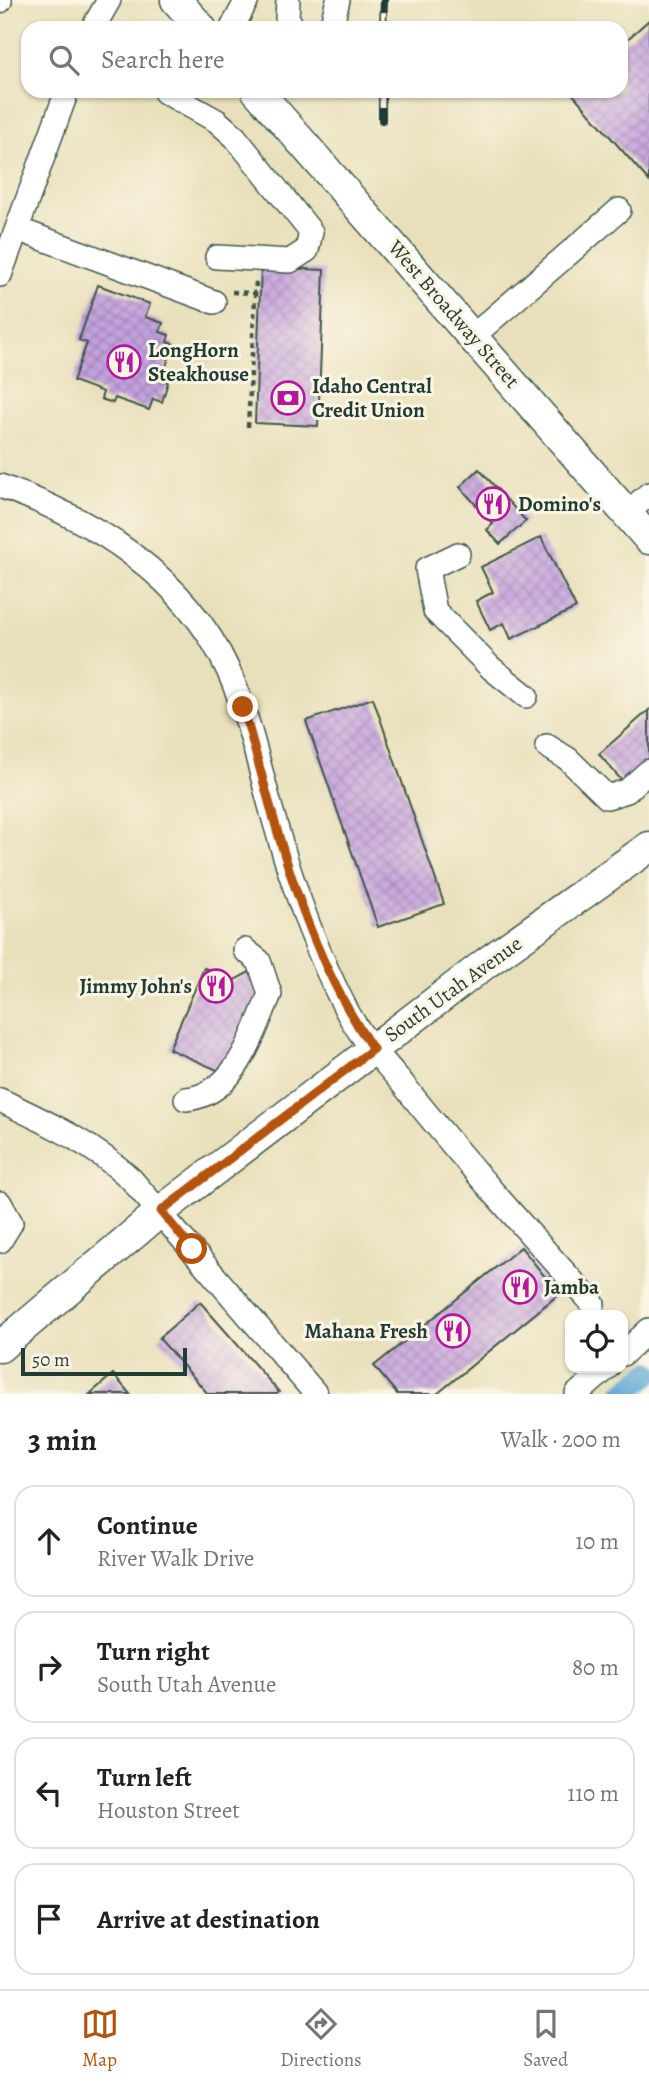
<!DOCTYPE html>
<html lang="en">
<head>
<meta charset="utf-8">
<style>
  body { margin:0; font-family:Alegreya,serif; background:#f6f6f6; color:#222 }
  .controls { position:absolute; right:21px; bottom:21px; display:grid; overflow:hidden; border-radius:14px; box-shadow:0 2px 5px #0004 }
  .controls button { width:63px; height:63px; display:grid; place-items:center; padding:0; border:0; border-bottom:2px solid #e0e0e0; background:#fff; color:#222; font:35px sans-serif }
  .scale { position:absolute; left:21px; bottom:18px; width:166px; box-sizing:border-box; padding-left:7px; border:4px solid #1f3d34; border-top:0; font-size:19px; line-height:24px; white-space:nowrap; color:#1f3d34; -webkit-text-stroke:5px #fcf5e5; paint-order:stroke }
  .stop { position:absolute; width:21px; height:21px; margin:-16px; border:5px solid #b45309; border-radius:50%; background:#fff }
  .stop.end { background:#b45309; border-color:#fff; box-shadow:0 2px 7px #0008 }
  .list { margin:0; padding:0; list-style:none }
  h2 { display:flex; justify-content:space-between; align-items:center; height:91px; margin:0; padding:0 28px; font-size:30px }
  h2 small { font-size:23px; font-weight:400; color:#767676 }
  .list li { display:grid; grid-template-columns:46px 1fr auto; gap:21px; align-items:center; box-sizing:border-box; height:112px; margin:0 14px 14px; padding:0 14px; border:2px solid #e0e0e0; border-radius:21px }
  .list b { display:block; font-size:26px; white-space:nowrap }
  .list p { margin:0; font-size:23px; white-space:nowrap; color:#767676 }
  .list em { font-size:23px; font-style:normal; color:#767676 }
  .icon { flex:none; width:38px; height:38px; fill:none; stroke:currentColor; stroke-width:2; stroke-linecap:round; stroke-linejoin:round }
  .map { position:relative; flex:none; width:649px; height:1394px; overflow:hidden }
  .search { position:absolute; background:#fff; box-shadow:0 2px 5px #0004; left:21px; right:21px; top:21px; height:77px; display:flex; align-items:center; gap:18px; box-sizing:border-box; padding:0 24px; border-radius:21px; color:#767676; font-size:26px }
  .sheet { height:595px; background:#fff }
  nav { display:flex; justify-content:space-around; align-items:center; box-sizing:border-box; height:98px; border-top:2px solid #e0e0e0; background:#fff; font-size:19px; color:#767676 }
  nav a { display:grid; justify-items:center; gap:4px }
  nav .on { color:#b45309 }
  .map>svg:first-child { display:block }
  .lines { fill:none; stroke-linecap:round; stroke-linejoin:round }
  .canal { stroke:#5da7d4; stroke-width:23 }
  .building { fill:url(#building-cross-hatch) }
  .minor-casing { stroke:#3d5548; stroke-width:26 }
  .major-casing { stroke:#3d5548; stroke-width:33 }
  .path { stroke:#3d5548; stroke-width:4.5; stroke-dasharray:5 5; stroke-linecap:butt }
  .minor { stroke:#fff; stroke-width:23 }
  .major { stroke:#fff; stroke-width:30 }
  .rail-casing { stroke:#1f3d34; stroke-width:8 }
  .rail { stroke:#fcf5e5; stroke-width:5; stroke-dasharray:16; stroke-linecap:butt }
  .route { stroke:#b45309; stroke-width:9 }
  .labels { text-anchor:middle; stroke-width:6; stroke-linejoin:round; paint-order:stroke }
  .street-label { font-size:21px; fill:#1f3d34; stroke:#fcf5e5 }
  .poi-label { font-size:21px; font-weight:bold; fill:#1f3d34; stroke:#fcf5e5; text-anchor:start }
</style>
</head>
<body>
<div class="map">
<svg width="649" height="1394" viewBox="0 0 649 1394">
  <defs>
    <pattern id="building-cross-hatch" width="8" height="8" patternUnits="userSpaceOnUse" patternTransform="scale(1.75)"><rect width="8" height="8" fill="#c4a2de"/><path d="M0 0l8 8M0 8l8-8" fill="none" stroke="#9f85b5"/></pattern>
  </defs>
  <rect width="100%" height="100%" fill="#fcf5e5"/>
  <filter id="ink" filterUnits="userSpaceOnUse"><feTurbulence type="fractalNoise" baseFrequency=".0143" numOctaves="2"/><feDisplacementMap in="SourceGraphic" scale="14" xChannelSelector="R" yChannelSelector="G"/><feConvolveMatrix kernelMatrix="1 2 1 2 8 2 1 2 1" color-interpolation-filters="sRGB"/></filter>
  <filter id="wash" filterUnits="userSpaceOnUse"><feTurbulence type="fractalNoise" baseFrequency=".00686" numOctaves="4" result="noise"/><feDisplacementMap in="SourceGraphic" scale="28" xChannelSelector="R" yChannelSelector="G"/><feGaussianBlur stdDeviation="1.57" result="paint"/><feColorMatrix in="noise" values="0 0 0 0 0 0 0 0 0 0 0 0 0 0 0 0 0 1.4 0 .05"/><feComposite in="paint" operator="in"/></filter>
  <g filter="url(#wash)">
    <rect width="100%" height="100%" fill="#e8e0ba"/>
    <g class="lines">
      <path class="canal" d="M623,1394l26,-21"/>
    </g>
    <g id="blocks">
      <path class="building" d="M649,20v161l-79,-90h51v-46z
        M261,267l63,3 -6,156 -63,-3z
        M98,285l52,19 -5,13 18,6 -3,9 9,3 -2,7 7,2 -13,36 7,2 -6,20 -9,-3 -4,11 -34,-12 -2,5 -12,-4 2,-7 -30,-11 14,-38 -8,-3z
        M479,469l47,52 -26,23 -13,-14 6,-6 -33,-37z
        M541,537l35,71 -65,31 -7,-16 -14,7 -14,-29 17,-9 -12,-25z
        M373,698l71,206 -66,23 -72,-206z
        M649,710v50l-26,22 -24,-28z
        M204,968l29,13 20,-11 9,17 -38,86 -55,-24z
        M521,1247l38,47 -122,100h-40l-23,-28z
        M200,1302l79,90 -2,2h-69l-49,-56z
        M113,1374l17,20h-40z"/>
    </g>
  </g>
  <g filter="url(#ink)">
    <use href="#blocks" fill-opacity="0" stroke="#3d5548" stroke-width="2"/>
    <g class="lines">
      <defs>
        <path id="minor" d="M288,0l-1,17 6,11
          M0,1v-1
          M93,28l16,-28
          M232,28l15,-28
          M327,28l5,-4 6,-24
          M165,92l52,29 18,16 76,95 -4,18 -17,11 -73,-4
          M17,229l197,73
          M0,275l67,-184
          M473,336l146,-126
          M0,486c94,33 185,90 228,184 21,46 31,97 45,146 19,68 42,135 75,197 15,28 39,51 58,75 60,75 123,145 187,216
          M627,513l22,-19
          M458,554l-31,15 8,42 56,57 35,28
          M547,746l21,13 39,38 20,-6 22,-20
          M186,1099c50,-4 67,-66 84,-105l-11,-33 -14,-11
          M0,1100c48,23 92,43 131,79l185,215
          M0,1203l11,20 -11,18
          M623,1354l26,-24
          M577,1394l30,-26"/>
        <path id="major" d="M176,0l25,28
          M257,91l392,448
          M0,1347l161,-136 325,-248 163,-116"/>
      </defs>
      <use href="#minor" class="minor-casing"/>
      <use href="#major" class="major-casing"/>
      <path class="path" d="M232,292l24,1
        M248,427l8,-146"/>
      <use href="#minor" class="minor"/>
      <use href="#major" class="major"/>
      <defs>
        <path id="rail" d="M383,28l1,-28
          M382,91v29"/>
      </defs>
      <use href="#rail" class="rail-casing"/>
      <use href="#rail" class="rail"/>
    </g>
  </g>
  <g class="lines" filter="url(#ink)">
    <path class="route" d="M192,1249l-31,-38 212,-162c-71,-102 -97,-225 -130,-342"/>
  </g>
  <defs>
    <symbol id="restaurant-ring" viewBox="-11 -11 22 22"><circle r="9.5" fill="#fcf5e5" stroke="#b5179e" stroke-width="1.5"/><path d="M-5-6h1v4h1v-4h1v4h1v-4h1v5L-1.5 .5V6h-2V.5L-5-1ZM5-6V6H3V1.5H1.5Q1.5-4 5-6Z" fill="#b5179e"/></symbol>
    <symbol id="bank-ring" viewBox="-11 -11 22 22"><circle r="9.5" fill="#fcf5e5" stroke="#b5179e" stroke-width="1.5"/><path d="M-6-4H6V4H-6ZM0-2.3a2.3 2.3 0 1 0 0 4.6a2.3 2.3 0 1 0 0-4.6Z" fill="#b5179e"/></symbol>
  </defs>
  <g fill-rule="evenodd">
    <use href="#restaurant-ring" x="105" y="343" width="38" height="38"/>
    <use href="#bank-ring" x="269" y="379" width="38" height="38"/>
    <use href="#restaurant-ring" x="474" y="485" width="38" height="38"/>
    <use href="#restaurant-ring" x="197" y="967" width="38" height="38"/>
    <use href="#restaurant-ring" x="501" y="1268" width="38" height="38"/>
    <use href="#restaurant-ring" x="434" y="1312" width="38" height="38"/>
  </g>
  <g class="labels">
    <g class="street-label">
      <text transform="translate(454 314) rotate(49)" y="7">West Broadway Street</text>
      <text transform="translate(453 989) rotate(-36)" y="7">South Utah Avenue</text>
    </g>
    <g class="poi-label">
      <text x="148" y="357">LongHorn<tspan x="148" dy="24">Steakhouse</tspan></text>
      <text x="312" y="393">Idaho Central<tspan x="312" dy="24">Credit Union</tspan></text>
      <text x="518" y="511">Domino's</text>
      <text x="192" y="993" text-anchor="end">Jimmy John's</text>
      <text x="544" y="1294">Jamba</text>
      <text x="428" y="1338" text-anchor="end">Mahana Fresh</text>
    </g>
  </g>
</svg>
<div class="controls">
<button><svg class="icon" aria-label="locate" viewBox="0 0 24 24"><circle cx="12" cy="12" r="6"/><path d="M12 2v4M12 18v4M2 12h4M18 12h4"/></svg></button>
</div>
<div class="scale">50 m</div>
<div class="stop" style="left:192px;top:1249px"></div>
<div class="stop end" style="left:243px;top:707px"></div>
<div class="search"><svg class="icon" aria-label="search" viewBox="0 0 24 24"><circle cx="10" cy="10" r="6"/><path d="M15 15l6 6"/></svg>Search here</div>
</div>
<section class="sheet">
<h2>3 min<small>Walk · 200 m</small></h2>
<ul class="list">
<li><svg class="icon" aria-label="ahead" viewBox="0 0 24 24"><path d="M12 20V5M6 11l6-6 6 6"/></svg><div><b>Continue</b><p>River Walk Drive</p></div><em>10 m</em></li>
<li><svg class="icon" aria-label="right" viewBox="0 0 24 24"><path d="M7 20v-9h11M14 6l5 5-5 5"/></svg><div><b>Turn right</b><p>South Utah Avenue</p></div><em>80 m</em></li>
<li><svg class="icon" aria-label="left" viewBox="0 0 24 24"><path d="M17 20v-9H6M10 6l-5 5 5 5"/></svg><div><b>Turn left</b><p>Houston Street</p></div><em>110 m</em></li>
<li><svg class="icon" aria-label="arrive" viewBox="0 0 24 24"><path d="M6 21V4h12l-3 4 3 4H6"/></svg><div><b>Arrive at destination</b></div></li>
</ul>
</section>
<nav>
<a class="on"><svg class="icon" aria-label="map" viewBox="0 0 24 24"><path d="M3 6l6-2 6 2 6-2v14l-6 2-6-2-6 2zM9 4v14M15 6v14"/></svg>Map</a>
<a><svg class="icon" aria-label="directions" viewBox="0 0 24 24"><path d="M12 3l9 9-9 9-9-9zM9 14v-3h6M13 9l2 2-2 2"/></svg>Directions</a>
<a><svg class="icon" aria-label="saved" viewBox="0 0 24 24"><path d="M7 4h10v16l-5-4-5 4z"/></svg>Saved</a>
</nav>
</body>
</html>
